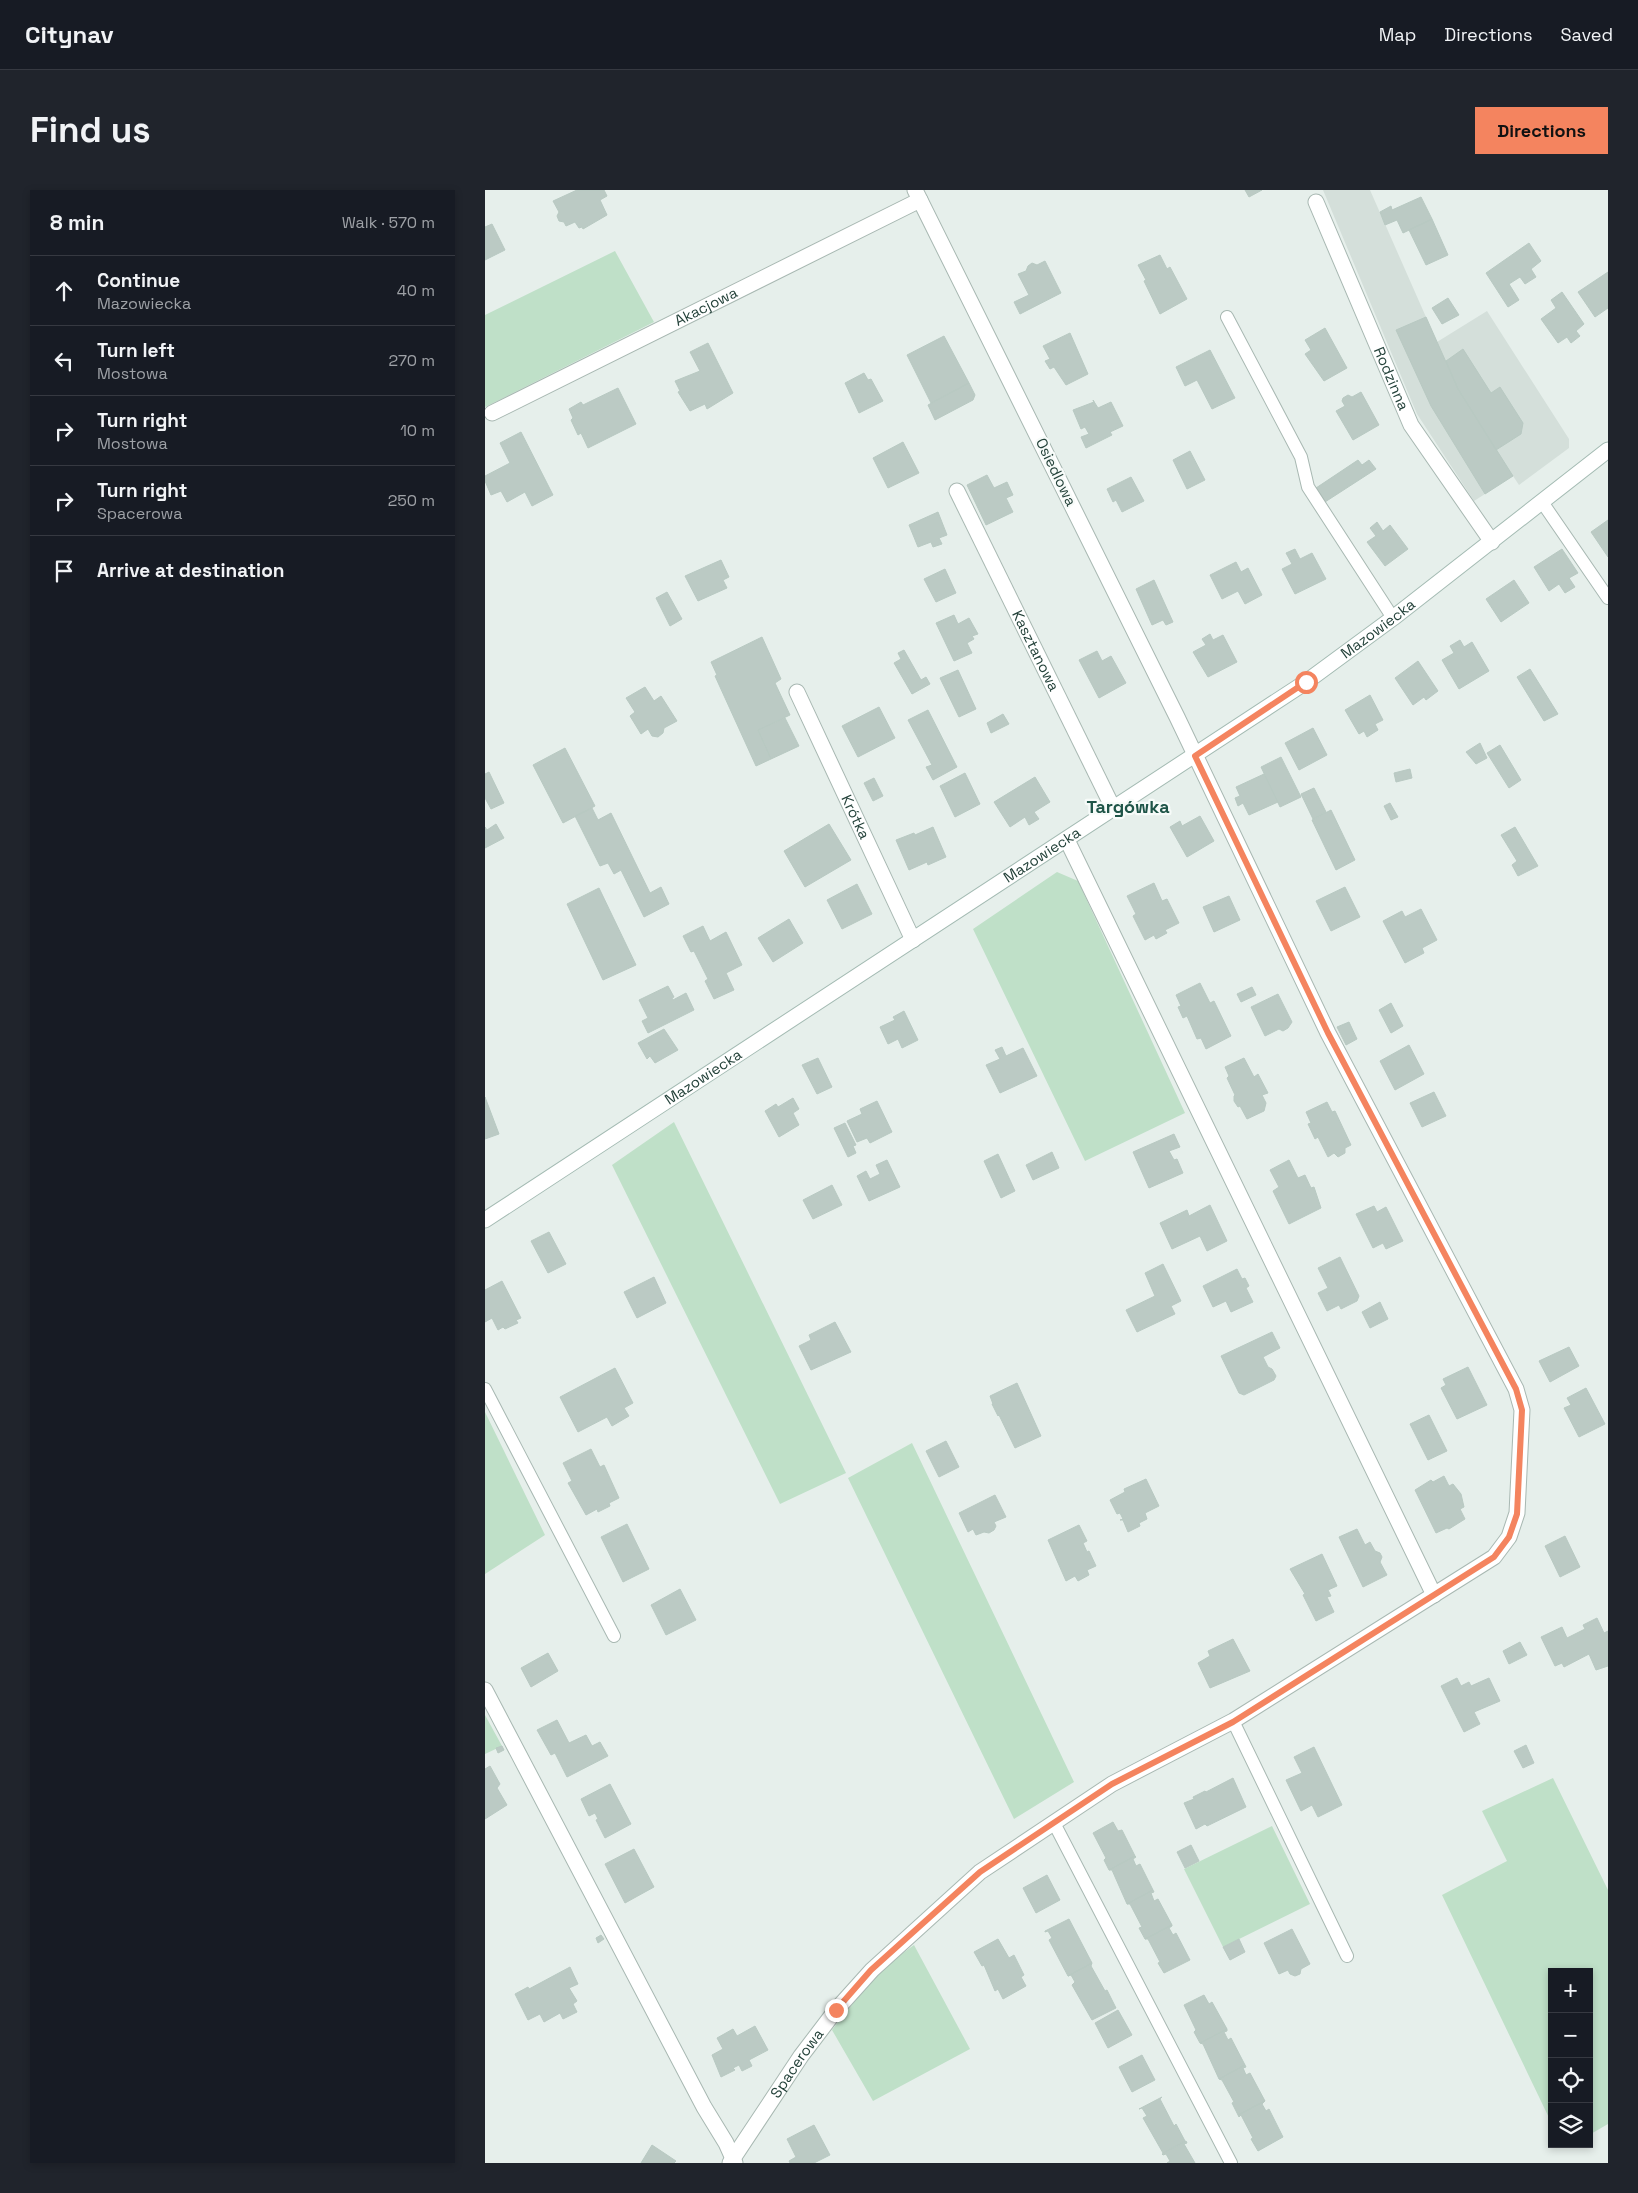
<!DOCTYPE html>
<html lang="en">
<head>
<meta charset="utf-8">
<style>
  body { margin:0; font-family:"Space Grotesk",sans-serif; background:#20242c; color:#f1f3f6 }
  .controls { position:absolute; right:15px; bottom:15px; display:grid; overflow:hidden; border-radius:0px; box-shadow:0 2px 8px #0003 }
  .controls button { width:45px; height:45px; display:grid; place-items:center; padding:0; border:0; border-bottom:1px solid #363941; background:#171b24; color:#f1f3f6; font:25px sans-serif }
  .stop { position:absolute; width:15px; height:15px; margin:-11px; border:4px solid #f4845f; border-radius:50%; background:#fff }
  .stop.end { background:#f4845f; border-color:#fff; box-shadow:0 1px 5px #0008 }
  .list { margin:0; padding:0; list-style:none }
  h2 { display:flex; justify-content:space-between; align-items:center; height:65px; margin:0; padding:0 20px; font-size:21px }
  h2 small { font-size:16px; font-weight:400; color:#9ea1a6 }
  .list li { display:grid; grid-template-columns:32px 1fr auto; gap:15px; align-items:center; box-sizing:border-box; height:70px; padding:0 20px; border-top:1px solid #363941 }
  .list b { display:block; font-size:19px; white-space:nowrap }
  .list p { margin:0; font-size:16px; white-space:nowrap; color:#9ea1a6 }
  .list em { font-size:16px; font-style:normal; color:#9ea1a6 }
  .icon { flex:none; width:28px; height:28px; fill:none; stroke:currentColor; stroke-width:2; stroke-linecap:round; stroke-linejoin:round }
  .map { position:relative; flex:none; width:1123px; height:1973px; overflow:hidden; border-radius:0px }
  header { display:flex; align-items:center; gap:30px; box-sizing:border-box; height:70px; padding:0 25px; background:#171b24; border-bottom:1px solid #363941 }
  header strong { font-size:24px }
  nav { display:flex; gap:28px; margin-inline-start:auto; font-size:18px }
  .intro { display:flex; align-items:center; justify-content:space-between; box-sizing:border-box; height:120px; padding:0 30px }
  h1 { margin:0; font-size:35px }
  .button { padding:12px 22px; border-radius:0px; background:#f4845f; color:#111; font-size:18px; font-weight:700 }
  main { display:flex; gap:30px; padding:0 30px }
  aside { flex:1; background:#171b24; border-radius:0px; box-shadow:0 2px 8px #0003 }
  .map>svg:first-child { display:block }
  .built { fill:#d4dfda }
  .green { fill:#bfe0c8 }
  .building { fill:#bbcac4; stroke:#b8c9c2 }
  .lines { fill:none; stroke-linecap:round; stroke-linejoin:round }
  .lane-casing { stroke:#a8b8b2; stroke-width:14 }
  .street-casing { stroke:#a8b8b2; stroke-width:17 }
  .secondary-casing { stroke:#a4bbb3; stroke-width:17 }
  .lane { stroke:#fff; stroke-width:12 }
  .street { stroke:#fff; stroke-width:15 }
  .secondary { stroke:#fff; stroke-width:15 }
  .route { stroke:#f4845f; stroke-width:6 }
  .labels { text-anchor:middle; stroke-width:4.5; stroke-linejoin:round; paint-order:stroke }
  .street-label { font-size:15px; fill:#24423a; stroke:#f7fbf9 }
  .quarter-label { font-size:18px; font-weight:bold; fill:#1f5548; stroke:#f7fbf9 }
</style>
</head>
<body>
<header>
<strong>Citynav</strong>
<nav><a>Map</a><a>Directions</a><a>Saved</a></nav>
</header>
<div class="intro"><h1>Find us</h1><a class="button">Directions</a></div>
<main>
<aside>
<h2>8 min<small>Walk · 570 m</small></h2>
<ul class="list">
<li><svg class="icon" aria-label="ahead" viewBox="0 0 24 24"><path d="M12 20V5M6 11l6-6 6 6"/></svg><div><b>Continue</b><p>Mazowiecka</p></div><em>40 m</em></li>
<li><svg class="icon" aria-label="left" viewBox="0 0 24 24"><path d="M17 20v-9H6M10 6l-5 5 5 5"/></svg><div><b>Turn left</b><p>Mostowa</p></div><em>270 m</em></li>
<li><svg class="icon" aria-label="right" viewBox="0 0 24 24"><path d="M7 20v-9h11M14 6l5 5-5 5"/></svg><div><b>Turn right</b><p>Mostowa</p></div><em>10 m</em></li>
<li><svg class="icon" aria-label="right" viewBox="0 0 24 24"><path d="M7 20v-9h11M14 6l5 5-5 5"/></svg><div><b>Turn right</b><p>Spacerowa</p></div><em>250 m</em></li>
<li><svg class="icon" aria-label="arrive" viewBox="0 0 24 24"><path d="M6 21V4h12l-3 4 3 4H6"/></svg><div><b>Arrive at destination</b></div></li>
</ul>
</aside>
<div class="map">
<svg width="1123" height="1973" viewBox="0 0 1123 1973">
  <rect width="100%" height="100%" fill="#e6efeb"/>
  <path class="built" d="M838,0h47l67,152 50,-31 82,128v9l-50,37 -6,-9 -39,25 -57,-87z"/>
  <path class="green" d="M130,61l39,71 -169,85v-92z
    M572,682l21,9 107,232 -100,48 -112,-232z
    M189,932l172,351 -66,31 -168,-339z
    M0,1222l60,123 -60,39z
    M427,1253l162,339 -60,37 -166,-341z
    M0,1525l17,31 -17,8z
    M1068,1588l55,112v234l-19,11v-163h-37v152l-110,-229 65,-34 -25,-50z
    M787,1636l38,78 -87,43 -39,-78z
    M429,1755l56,104 -97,52 -41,-71c25,-32 48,-62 82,-85z"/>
  <path class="building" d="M92,0h27l3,6 -7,4 7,15 -24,14 -1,-2 -3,1 -4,-6 -9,4 -2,-4 -5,-1 -2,-5 2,-4 -6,-11z
    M760,0h17l-13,7z
    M936,7l11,22 -29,14 -6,-13 -12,5 -5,-13 11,-6 1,4z
    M947,29l16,36 -22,10 -17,-35z
    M7,34l13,26 -20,10v-33z
    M1044,53l12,18 -10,8 5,8 -11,7 -5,-7 -11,7 10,16 -11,7 -22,-34z
    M675,65l7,14 3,-2 17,32 -27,15 -16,-33 2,-1 -8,-15z
    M560,71l16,32 -41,21 -6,-12 15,-7 -11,-21 8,-3 2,-5 4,-3 5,2z
    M1123,82v36l-13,9 -17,-25z
    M1077,102l22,32 -8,7 4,5 -9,7 -4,-6 -9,6 -17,-24 15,-11 -5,-8z
    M963,108l11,17 -17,9 -10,-16z
    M941,127l32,72 55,87 -28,18 -54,-88 -35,-76z
    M840,138l22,40 -23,13 -19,-27 6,-4 -6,-10z
    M585,143l18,41 -22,11 -12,-18 -4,2 -5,-8 5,-2 -7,-13z
    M459,146l25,47 -38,20 -24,-48z
    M223,153l25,50 -26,16 -2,-5 -15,7 -12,-19 2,-1 -5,-10 25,-10 -10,-19z
    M978,159l28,44 9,-6 23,36 -2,11 -25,16 -38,-61 -12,-28z
    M725,160l25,48 -23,11 -15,-29 -12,6 -9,-19z
    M379,183l4,7 3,-1 12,22 -24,12 -14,-30z
    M484,193l6,12 -2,5 -38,20 -7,-15z
    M133,198l18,36 -48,24 -7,-15 -3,2 -7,-15 2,-2 -4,-9 12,-7 2,3z
    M876,202l18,33 -26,15 -17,-29 9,-5 -3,-5 1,-3 5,-3 4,2z
    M608,210l5,8 13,-6 12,24 -13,6 2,3 -26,13 -5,-11 8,-3 -4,-7 -4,2 -8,-19 21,-8z
    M36,242l32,63 -21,11 -7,-14 -18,10 -6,-11 -10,4 -6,-14v-5l25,-13 -10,-20z
    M418,252l16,31 -31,15 -15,-30z
    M705,261l15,29 -18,9 -14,-29z
    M873,270l4,5 7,-5 7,9 -51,33 -9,-14z
    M502,285l7,13 13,-6 6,13 -7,3 7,14 -27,13 -19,-40z
    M646,287l13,24 -22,11 -6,-12 -3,2 -6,-13z
    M453,322l9,23 -8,3 3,6 -9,3 -2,-5 -13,5 -9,-22z
    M1123,330v37l-17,-25z
    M892,332l6,9 7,-6 18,24 -23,17 -18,-24 9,-6 -6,-8z
    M810,359l5,10 12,-6 14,26 -31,15 -13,-25 10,-5 -6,-11z
    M1077,359l16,24 -9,5 6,9 -10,6 -6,-9 -10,7 -15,-24z
    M236,370l8,17 -6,3 4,8 -29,13 -13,-25z
    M751,372l5,10 7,-4 14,27 -17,9 -7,-13 -16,8 -12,-24z
    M460,379l11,24 -20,9 -12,-23z
    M669,390l19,42 -7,3 -3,-5 -11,5 -16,-36z
    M1029,390l15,23 -28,19 -15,-23z
    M182,402l15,27 -12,7 -14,-28z
    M469,425l4,9 11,-6 9,16 -6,2 2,3 -7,4 5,10 -18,8 -18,-38z
    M725,444l3,6 10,-5 14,27 -29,15 -15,-25 13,-7 -4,-6z
    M277,447l19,42 -6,4 15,32 -32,15 13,29 -15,7 -41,-90 2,-1 -6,-13z
    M975,450l4,7 8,-5 17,29 -30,18 -17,-29 12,-7 -4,-7z
    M419,460l17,30 5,-3 4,7 -18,10 -18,-31 7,-4 -3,-6z
    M612,461l5,10 9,-5 15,27 -27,15 -20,-38z
    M933,471l20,30 -12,9 -2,-3 -11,8 -18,-27z
    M1045,479l28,45 -14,7 -27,-44z
    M473,480l18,39 -17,8 -19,-39z
    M160,497l9,14 7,-5 16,25 -13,7 -1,5 -5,4 -6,-1 -4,-7 -7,5 -11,-18 5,-4 -9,-14z
    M885,505l13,25 -8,4 3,6 -11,7 -3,-6 -5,3 -14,-24z
    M394,517l16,31 -37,19 -16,-31z
    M443,520l29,57 -24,13 -7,-13 6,-2 -24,-45z
    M518,524l6,10 -18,9 -4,-10z
    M300,528l14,28 -28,13 -13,-29z
    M828,538l14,27 -28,15 -14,-27z
    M995,553l7,15 -11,6 -10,-12z
    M1015,555l21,35 -12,8 -22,-35z
    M80,558l30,58 -32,17 -30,-58z
    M796,567l20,40 -21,10 -19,-40z
    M925,579l2,9 -16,4 -2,-9z
    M4,582l15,31 -13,6 -6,-11v-24z
    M480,583l15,31 -25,13 -15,-31z
    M779,584l14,28 -29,13 -6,-12 -5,3 -3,-8 5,-2 -4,-9z
    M550,587l15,25 -16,10 5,7 -10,6 -4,-8 -15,10 -16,-25z
    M389,588l9,18 -10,5 -9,-18z
    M829,598l12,24 -13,7 -12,-25z
    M905,613l8,14 -7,3 -7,-14z
    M107,618l6,12 13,-7 39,80 11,-6 8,17 -25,13 -23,-47 -7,4 -6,-11 -8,3 -25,-50z
    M846,620l24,50 -19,10 -24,-50z
    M715,626l14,25 -27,16 -17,-30 10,-6 2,5z
    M11,634l8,14 -19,10v-21l2,3z
    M344,634l22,36 -46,27 -21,-36z
    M448,637l13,30 -18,8 -1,-3 -18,8 -13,-30 18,-7 1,2z
    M1030,637l23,39 -20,10 -6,-11 5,-4 -16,-26z
    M669,693l8,18 5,-2 12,24 -14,7 2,3 -11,6 -2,-4 -9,5 -12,-24 3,-2 -9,-18z
    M372,694l15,30 -30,15 -15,-29z
    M860,697l15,30 -29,14 -15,-30z
    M114,698l37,77 -33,15 -36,-76z
    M744,706l11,24 -26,12 -11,-25z
    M936,719l16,31 -15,8 2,5 -19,10 -22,-42 19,-10 3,6z
    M304,729l14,24 -30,19 -15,-24z
    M218,736l7,15 16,-9 16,33 -16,8 8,17 -20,9 -9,-18 3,-2 -14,-28 -3,1 -8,-16z
    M715,793l10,20 4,-2 17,35 -25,13 -5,-11 -4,1 -10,-23 -4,2 -5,-11 3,-1 -5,-11z
    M183,796l6,11 -2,1 1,2 13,-7 8,17 -46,23 -6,-12 6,-3 -9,-18z
    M767,797l4,8 -15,7 -4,-8z
    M793,804l14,28 -4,6 -5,3 -4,-2 -14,7 -14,-29z
    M906,813l12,23 -12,7 -12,-23z
    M419,821l14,29 -16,8 -4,-9 -10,5 -8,-17 15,-7 -2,-3z
    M864,832l8,17 -11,6 -9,-18z
    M179,839l14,21 -23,13 -5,-7 -3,3 -9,-16z
    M924,855l15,29 -29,16 -15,-29z
    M517,857l4,9 17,-8 14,28 -37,17 -14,-28 14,-6 -5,-9z
    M333,868l14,29 -15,7 -15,-29z
    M759,868l10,19 4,-3 10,19 -6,2 4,8 -2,8 -17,8 -7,-13 -2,1 -4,-6v-5l1,-1 -8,-17 2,-2 -4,-9z
    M949,902l12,24 -24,11 -12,-24z
    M0,907l14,37 -14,5z
    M308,908l6,11 -6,4 6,12 -20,12 -14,-26 11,-7 2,3z
    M392,911l15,31 -22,11 -3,-5 -10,4 -10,-21 15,-7 -2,-5z
    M842,912l5,10 3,-1 16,34 -6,3v5l-7,4 -4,-4 -6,4 -10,-20 -3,2 -7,-15 3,-1 -5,-11z
    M360,933l11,22 -3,1 3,7 -8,4 -14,-29z
    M689,944l6,13 -11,4 5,9 3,-1 6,14 -34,15 -16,-36z
    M567,962l7,16 -26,12 -7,-15z
    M513,964l17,37 -14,7 -17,-37z
    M402,970l13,27 -31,14 -12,-25 9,-5 4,8 10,-5 -4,-9z
    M804,970l9,18 7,-3 6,13 3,-1 7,21 -32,16 -16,-33 6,-4 -9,-17z
    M347,995l10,20 -29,14 -10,-19z
    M725,1015l17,36 -20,10 -7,-15 -28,13 -12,-26 27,-13 2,6z
    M889,1016l3,6 9,-5 17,34 -17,8 -3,-6 -10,5 -17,-34z
    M64,1042l17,32 -18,9 -17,-32z
    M855,1067l19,39 -2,5 -16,8 -2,-4 -12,6 -9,-18 10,-5 -10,-20z
    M678,1074l18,37 -10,5 4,8 -38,18 -11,-22 29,-14 -10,-23z
    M752,1079l5,10 3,-1 4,8 -3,2 7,14 -22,10 -5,-11 -13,6 -10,-21z
    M169,1087l12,26 -29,15 -13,-26z
    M17,1091l19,37 -5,2 2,3 -13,6 -2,-2 -5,3 -6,-12 -7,4v-32z
    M895,1112l8,17 -18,9 -8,-16z
    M350,1132l16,30 -40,18 -12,-24 12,-6 -2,-5z
    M787,1142l8,16 -17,9 5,10 4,2 4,7 -2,4 -30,15 -5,-2 -18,-37z
    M1084,1157l10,19 -29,16 -11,-21z
    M983,1177l19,38 -30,14 -16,-31 5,-3 -3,-6z
    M130,1178l18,35 -9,5 5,8 -17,10 -5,-9 -29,15 -18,-35z
    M532,1193l24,53 -26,12 -16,-33 -1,1 -6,-12h1l-3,-8z
    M1101,1198l19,36 -26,13 -15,-29 7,-3 -4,-7z
    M944,1225l18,36 -19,9 -18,-36z
    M461,1251l13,26 -20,10 -13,-26z
    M106,1259l9,18 4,-2 15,33 -10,5 1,3 -12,6 -1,-3 -11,6 -18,-32 4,-2 -9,-18z
    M959,1286l5,10 4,-2 8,10 3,13 -4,2 5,10 -16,10 -2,-1 -11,5 -21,-43 16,-10 2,2z
    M661,1289l13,27 -14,7 2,6 -8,4 1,3 -12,6 -5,-12h-3l3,-1 -3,-6 -3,1 -7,-14 15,-8 -1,-3z
    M510,1305l11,22 -12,5 2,4 -2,4 -5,3 -5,-1 -8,3 -3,-6 -5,3 -9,-19z
    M142,1334l22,45 -26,13 -22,-45z
    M594,1335l8,16 -4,2 4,9 2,-1 7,15 -9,4 2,5 -11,6 -3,-5 -9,5 -18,-41z
    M872,1339l8,16 5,-3 5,9 5,2 2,4 -2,5 7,13 -24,12 -24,-50z
    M1080,1346l15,31 -20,10 -15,-31z
    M837,1364l15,32 -9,4 3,6 -4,1 7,15 -18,9 -13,-26 2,-1 -15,-25z
    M195,1399l16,31 -30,15 -15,-30z
    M1112,1428l7,15 4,-2v35l-12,4 -7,-16 -25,13 -2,-4 -7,3 -14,-29 21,-10 5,11 18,-9 -2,-4z
    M748,1449l17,32 -40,17 -12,-25 12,-7 -2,-5z
    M1035,1452l7,13 -18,9 -6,-13z
    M63,1463l10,18 -27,16 -10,-19z
    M972,1488l4,8 8,-4 2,4 18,-8 11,23 -26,11 6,12 -16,8 -23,-46z
    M72,1530l12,23 17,-8 6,11 8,-4 8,14 -41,21 -12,-24 -4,2 -14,-25z
    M1041,1555l8,18 -11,5 -9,-17z
    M17,1556l2,4 -6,3 -2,-5z
    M829,1557l28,58 -24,12 -6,-12 -11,6 -15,-31 16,-7 -8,-16z
    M5,1576l10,18 -3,4 10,17 -22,14v-50z
    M748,1588l13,29 -39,19 -2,-2 -9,5 -12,-26 10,-4 -1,-2 12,-6 1,1z
    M125,1594l21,40 -26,14 -9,-18 2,-1 -3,-6 -6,3 -8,-17z
    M628,1632l5,9 4,-1 13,26 -26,14 -5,-10 2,-2 -13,-25z
    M706,1655l8,16 -14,7 -8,-16z
    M149,1659l20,38 -29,16 -20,-39z
    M650,1666l1,1 -3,2 3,7 4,-2 13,26 -26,14 -15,-34h-3z
    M562,1685l13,25 -24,13 -13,-25z
    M668,1700l1,2 -3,1 3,8 4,-2 14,26 -27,14 -6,-11 3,-1 -12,-23h-3z
    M584,1729l23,44 -24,13 -19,-36 3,-2 -4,-7 -3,1v-1z
    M687,1735v1l-3,2 4,7 3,-2 14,27 -26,13 -6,-10 2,-1 -12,-23h-3z
    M807,1739l18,35 -9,5 -1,5 -5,2 -5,-2 -2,-4 -9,4 -15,-31z
    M116,1745l3,4 -6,4 -2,-5z
    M513,1749l11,19 5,-3 10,20 -3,2 5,9 -23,13 -5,-10 -3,2 -11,-26 -2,1 -8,-14z
    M754,1749l6,13 -15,8 -7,-13z
    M607,1773l-1,3 14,25 2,-1 9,18 -24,12 -20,-35 3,-3 -4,-7 -3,1z
    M85,1777l8,17 -9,4 8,13 -4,3 4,8 -14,7 -3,-6 -16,9 -4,-8 -12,6 -13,-26 13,-7 1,2z
    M719,1805l5,9 3,-2 15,27 -27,14 -6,-11 2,-2 -12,-25z
    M633,1820l14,25 -24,13 -13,-25z
    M270,1836l13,24 -19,10 3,6 -10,5 -3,-6 -6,3 2,2 -14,7 -9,-22 11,-6 -6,-11 16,-9 4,7z
    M742,1839v2l-3,1 4,8 3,-2 14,27 -26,14 -16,-35 -3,-1z
    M657,1865l13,25 -23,12 -13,-25z
    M760,1875l1,2 -3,1 3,7 4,-2 15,28 -27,14 -6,-12 2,-1 -12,-22 -3,-1z
    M677,1907l-2,2 14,27 2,-2 9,17 -22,12 -20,-35 4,-2 -5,-8 -3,1z
    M780,1911l-3,3 4,7 3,-2 14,28 -25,14 -7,-12 2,-1 -12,-23 -2,2 -1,-2z
    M329,1935l16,30 -16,8h-24l-1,-2 7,-4 -9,-18z
    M701,1951l1,2 -3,1 11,19h-28l3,-2 -4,-7 -3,1 -1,-1z
    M167,1955l24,16 -2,2h-33z"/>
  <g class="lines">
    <defs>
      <path id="lane" d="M742,127l74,140 7,30 85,131
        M1057,312l66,96
        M0,1199l129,247
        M748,1531l114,235
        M569,1633l177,340"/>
      <g id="street">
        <path id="s1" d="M831,12l95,223 81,117"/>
        <path id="s2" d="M7,223l428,-213"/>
        <path id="s3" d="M472,301l156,317"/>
        <path id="s4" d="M312,502l116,248"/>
        <path d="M582,650l367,755"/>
        <path d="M0,1500l219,417 22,36 9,20"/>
        <path id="s5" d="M245,1973l71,-107 35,-46 36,-40 108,-98 132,-88 121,-63 261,-164 15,-20 8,-24 5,-103 -6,-21 -188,-356 -151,-316 -262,-527"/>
      </g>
      <g id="secondary">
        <path id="s6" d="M0,1030l821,-538 87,-64 215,-168"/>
      </g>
    </defs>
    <use href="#lane" class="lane-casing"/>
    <use href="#street" class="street-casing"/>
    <use href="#secondary" class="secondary-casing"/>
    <use href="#lane" class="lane"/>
    <use href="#street" class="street"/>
    <use href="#secondary" class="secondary"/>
  </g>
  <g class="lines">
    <path class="route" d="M351,1820l35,-40 109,-98 132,-88 121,-62 261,-165 15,-20 8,-23 5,-104 -6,-21 -188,-356 -133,-277 111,-74"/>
  </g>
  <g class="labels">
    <g class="street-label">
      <text dy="5" stroke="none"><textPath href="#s2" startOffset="239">Akacjowa</textPath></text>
      <text dy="5" stroke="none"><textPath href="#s1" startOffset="192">Rodzinna</textPath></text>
      <text transform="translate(571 282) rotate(64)" y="5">Osiedlowa</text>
      <text dy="5" stroke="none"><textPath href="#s6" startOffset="1071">Mazowiecka</textPath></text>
      <text dy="5" stroke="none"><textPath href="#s3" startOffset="178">Kasztanowa</textPath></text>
      <text dy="5" stroke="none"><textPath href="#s4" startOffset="138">Krótka</textPath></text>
      <text dy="5" stroke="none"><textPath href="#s6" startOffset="666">Mazowiecka</textPath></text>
      <text dy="5" stroke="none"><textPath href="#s6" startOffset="261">Mazowiecka</textPath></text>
      <text dy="5" stroke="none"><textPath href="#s5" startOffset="120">Spacerowa</textPath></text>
    </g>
    <g class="quarter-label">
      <text x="643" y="623">Targówka</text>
    </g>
  </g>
</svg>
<div class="controls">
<button>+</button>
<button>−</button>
<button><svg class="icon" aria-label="locate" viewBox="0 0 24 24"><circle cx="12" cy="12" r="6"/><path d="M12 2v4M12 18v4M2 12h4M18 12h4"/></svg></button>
<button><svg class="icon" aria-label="layers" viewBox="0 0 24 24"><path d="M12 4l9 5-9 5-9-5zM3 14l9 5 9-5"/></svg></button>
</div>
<div class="stop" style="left:821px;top:492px"></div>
<div class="stop end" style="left:351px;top:1820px"></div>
</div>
</main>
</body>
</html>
